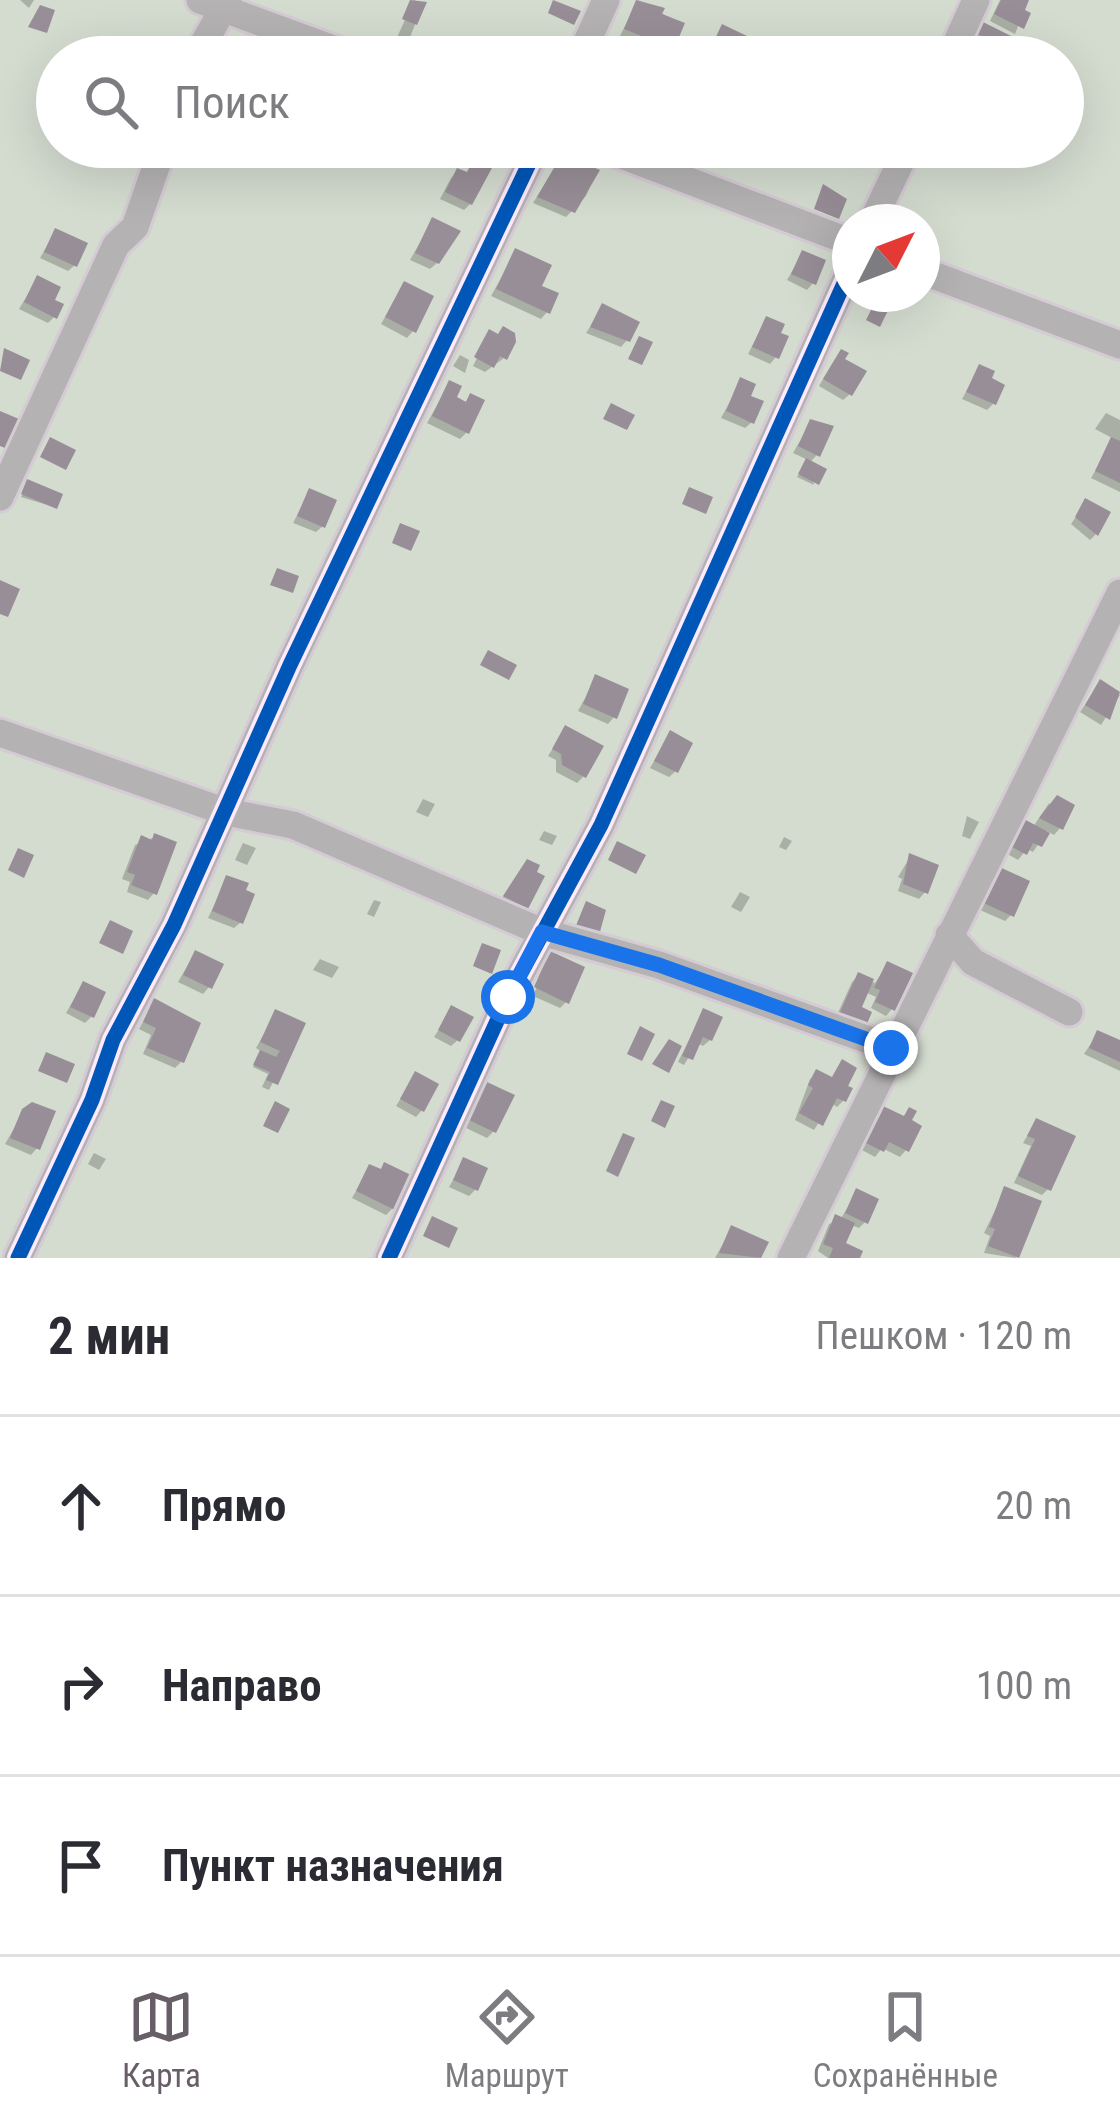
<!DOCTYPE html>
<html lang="ru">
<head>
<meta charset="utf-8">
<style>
  body { margin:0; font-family:"Roboto Condensed",sans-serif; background:#f2f2f3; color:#2b2b33 }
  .compass { position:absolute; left:832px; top:204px; width:108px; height:108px; border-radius:50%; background:#fff; box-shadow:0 12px 48px #0002; rotate:48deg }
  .stop { position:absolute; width:36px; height:36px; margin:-27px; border:9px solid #1a73e8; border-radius:50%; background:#fff }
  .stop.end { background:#1a73e8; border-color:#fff; box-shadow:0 3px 12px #0008 }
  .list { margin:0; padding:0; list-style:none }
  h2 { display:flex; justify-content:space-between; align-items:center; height:156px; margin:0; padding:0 48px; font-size:51px }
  h2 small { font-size:39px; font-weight:400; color:#7c7c81 }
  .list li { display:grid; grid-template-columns:78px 1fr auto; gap:36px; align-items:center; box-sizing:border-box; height:180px; padding:0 48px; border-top:3px solid #e1e1e2 }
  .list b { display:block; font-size:45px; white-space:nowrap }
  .list em { font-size:39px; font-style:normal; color:#7c7c81 }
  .icon { flex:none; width:66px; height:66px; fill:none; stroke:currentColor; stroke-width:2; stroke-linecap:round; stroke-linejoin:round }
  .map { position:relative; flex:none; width:1120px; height:1258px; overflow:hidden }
  .search { position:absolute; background:#fff; box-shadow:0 12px 48px #0002; left:36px; right:36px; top:36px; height:132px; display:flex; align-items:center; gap:30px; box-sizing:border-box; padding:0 42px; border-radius:66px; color:#7c7c81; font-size:45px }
  .sheet { height:696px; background:#fff }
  nav { display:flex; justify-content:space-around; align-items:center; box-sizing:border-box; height:168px; border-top:3px solid #e1e1e2; background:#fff; font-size:33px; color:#7c7c81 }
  nav a { display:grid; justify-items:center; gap:6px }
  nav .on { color:#675e67 }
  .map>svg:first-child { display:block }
  .green { fill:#d4dbcf; fill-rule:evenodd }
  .shadow { fill:#0003 }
  .building { fill:#988e97 }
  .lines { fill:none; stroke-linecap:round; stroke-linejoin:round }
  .minor-casing { stroke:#d5cbd4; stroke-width:33 }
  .minor { stroke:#b4b2b3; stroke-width:27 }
  .cycleway-casing { stroke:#feeafd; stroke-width:22 }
  .cycleway { stroke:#0057b8; stroke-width:15 }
  .route { stroke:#1a73e8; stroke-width:15 }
</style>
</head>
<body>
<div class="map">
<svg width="1120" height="1258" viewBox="0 0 1120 1258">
  <rect width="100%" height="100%" fill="#faeef9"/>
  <path class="green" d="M0,0h1120v1258h-1120zM57,57h1006v90h-1006zM850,222h72v72h-72z"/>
  <path class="shadow" d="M20,0h14l-5,8z
    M414,0l9,4 -16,41 -13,-1z
    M638,0l43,24 -16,30 -45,-18z
    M1000,0h28l-13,34 -25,-13z
    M981,28l28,20 -32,-12z
    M980,45l8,5 -4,7 -10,-2z
    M215,147l-9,13 -30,-12z
    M840,147h32l-12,19 -24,-10z
    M562,157l34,15 -10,24 -20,21 -33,-14z
    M476,160l-6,44 -6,6 -24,-11 11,-21 7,-7 7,4z
    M432,221l5,42 -7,6 -20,-9z
    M55,232l20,33 -7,6 -28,-13z
    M516,251l22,36 9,25 -6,7 -50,-23z
    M803,253l10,30 -6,7 -20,-10z
    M38,278l16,39 -6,6 -29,-14z
    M404,284l9,47 -6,7 -26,-14z
    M603,307l24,33 -6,7 -35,-14z
    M766,319l11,16 -1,22 -6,7 -22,-10z
    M488,336l16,22 -19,14 -12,-6z
    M460,355l9,5 -4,13 -12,-7z
    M835,359l6,1 9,34 -7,6 -24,-14z
    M980,367l13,37 -6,6 -25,-11z
    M741,381l11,41 -7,6 -24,-10z
    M449,384l4,15 10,5 7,-7 -3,35 -7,7 -33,-16z
    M1106,413l14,7v72l-29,-14 23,-39 -19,-10z
    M811,422l6,33 -8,8 5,22 -17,-8 11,-17 -15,-7z
    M26,485l28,22 -33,-10z
    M310,491l13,35 -7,6 -23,-9z
    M1086,502l10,32 -6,6 -19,-16z
    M596,678l18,39 -6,7 -30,-13z
    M1100,683l20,12 -19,30 -21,-13z
    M566,728l18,48 -7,7 -21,-11v-12l-8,-4z
    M670,734l6,37 -7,6 -19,-9z
    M423,799l12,5 -7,13 -12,-5z
    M1049,803l11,25 -6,7 -7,-4 -14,21 -6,-3 -9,11 -14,-8 19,-30 10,5z
    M967,816l12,6 -9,17 -8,-3z
    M544,831l13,5 -5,9 -13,-5z
    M155,837l-1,56 -6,7 -21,-8 3,-10 -8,-3 13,-34z
    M784,837l8,4 -6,9 -7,-3z
    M243,843l13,5 -9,17 -12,-5z
    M910,857l15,35 -6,7 -21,-8 4,-12 -4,-2z
    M521,869l5,38 -6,6 -21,-10z
    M987,874l24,41 -6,6 -32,-14z
    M227,878l14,44 -7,6 -26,-10z
    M740,892l10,5 -9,15 -10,-5z
    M374,900l7,2 -7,15 -7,-3z
    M195,953l14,34 -6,7 -25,-12z
    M550,955l16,47 -6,6 -27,-12z
    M320,959l19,8 -7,11 -19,-8z
    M887,965l5,44 -6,7 -15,-8 5,-11 -11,-5 -7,16 -26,18 20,-44 6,-6 17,7z
    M83,984l9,32 -7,7 -19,-10z
    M154,1001l27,61 -6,6 -32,-14 8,-19 -12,-6z
    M452,1009l6,31 -7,6 -17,-9z
    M703,1012l7,28 -7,6 -6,-3 -13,22 -6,-3z
    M276,1013l26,12 -33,65 -7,-3 6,-13 -15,-7 9,-15 -6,-4z
    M1098,1033l22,11v27l-36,-17z
    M843,1063l11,6 -11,32 -6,6 -6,-4 -17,27 -19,-10 15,-41 7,-6 14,7z
    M415,1075l7,35 -6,7 -20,-11z
    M488,1085l6,46 -7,7 -23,-11z
    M884,1109l22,41 -6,7 -18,-9 -7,9 -15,-8z
    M24,1111l13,37 -6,7 -26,-11z
    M1036,1121l12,68 -6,6 -28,-12 17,-37 -8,-3z
    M94,1153l12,6 -7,11 -11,-6z
    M464,1161l12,28 -7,7 -20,-9z
    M370,1167l23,41 -7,7 -34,-17z
    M1005,1190l12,66 -2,2 -31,-5 6,-17 -6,-3z
    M857,1192l8,30 -6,6 -8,-3 -9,20 17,7 -2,6h-29l-10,-7 11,-27 11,-4z
    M732,1228l33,15 -7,15h-43z"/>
  <path class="building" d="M410,0l17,2 -10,23 -15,-6z
    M553,0l28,11 -7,14 -26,-12z
    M636,0l29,8 -3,6 23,9 -11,26 -50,-20z
    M1001,0h28l-4,10 6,3 -7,16 -30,-15z
    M40,5l15,5 -8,23 -19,-6z
    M983,22l34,17 -5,11 -35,-16z
    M722,24l25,12 -10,19 -24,-12z
    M236,39l30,11 -2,7h-35z
    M562,154l38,16 -25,43 -38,-16z
    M475,156l18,10 -21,39 -27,-13 12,-24 10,4z
    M823,184l24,15 -8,20 -25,-10z
    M432,217l29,14 -22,33 -24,-11z
    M55,228l33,15 -11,24 -33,-15z
    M515,248l37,17 -10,21 17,7 -9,21 -54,-25z
    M802,250l24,10 -10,25 -25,-11z
    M37,275l24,12 -6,13 9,4 -7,15 -33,-17z
    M404,281l30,15 -18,37 -31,-16z
    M878,296l14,6 -12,25 -14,-7z
    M602,303l38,19 -10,20 -40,-15z
    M766,316l19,8 -4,9 8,3 -10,23 -27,-12z
    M503,326l12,7 1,9 -9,18 -7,-4 -6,12 -20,-11 15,-28 9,5z
    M639,336l14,6 -11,23 -14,-6z
    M4,348l26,12 -9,20 -21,-9z
    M841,349l8,4 -4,6 22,12 -15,25 -29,-17z
    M979,364l16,7 -3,7 13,7 -9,20 -30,-13z
    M740,377l16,7 -5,12 13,5 -10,23 -28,-13z
    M449,380l13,6 -5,11 9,5 4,-9 15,7 -16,34 -37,-18z
    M611,403l24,12 -8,15 -24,-11z
    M0,411l19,8 -14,29 -5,-2z
    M810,419l24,7 -14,31 -22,-11z
    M50,437l26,13 -10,20 -26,-13z
    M1111,437l9,4v42l-25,-12z
    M806,458l21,11 -8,16 -21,-11z
    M27,479l36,15 -6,15 -36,-15z
    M689,487l24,10 -7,17 -24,-10z
    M309,488l28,12 -12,28 -28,-12z
    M1085,498l26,14 -13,24 -23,-19z
    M400,523l20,8 -9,20 -19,-8z
    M277,568l22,8 -6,17 -23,-8z
    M0,580l20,9 -12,28 -8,-3z
    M488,650l29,15 -8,15 -29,-15z
    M595,674l34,15 -12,30 -34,-15z
    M1100,679l20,13 -10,28 -25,-15z
    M565,725l39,21 -18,32 -24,-13 -1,-11 -9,-5z
    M670,730l23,13 -15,30 -24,-12z
    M1057,795l18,10 -12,25 -24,-12z
    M1022,818l28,15 -8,14 -9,-4 -6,12 -19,-10z
    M154,833l23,9 -20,53 -26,-10 4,-10 -8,-3 14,-37 11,5z
    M617,841l29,14 -10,19 -28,-14z
    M18,848l16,7 -10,23 -16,-8z
    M909,853l30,12 -11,29 -25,-10z
    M527,859l13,6 -3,7 8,4 -17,33 -25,-13z
    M993,864l37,17 -16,36 -37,-17z
    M226,875l23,8 -3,7 9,4 -12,30 -31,-13z
    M586,901l20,9 -8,29 -23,-11z
    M110,920l23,11 -10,23 -24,-11z
    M482,943l19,7 -9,24 -19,-8z
    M195,950l29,14 -12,25 -29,-14z
    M550,951l35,16 -16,37 -35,-17z
    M887,961l26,12 -18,38 -20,-9 5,-12 -6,-2z
    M858,972l16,7 -12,28 10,5 -8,19 -27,-12z
    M83,981l23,11 -12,26 -24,-11z
    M154,998l47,25 -17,40 -37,-15 9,-20 -13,-6z
    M451,1005l23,12 -14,25 -22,-12z
    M703,1008l20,9 -11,24 -9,-4 -10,23 -11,-4z
    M275,1009l31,14 -28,62 -12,-5 4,-8 -17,-7 7,-15 16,7 4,-6 -20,-9z
    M640,1026l15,8 -13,27 -15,-7z
    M1097,1030l23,10v22l-31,-14z
    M669,1039l13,7 -13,27 -17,-9z
    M46,1052l29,12 -8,19 -29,-12z
    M842,1059l15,9 -9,18 5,2 -7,14 -9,-4 -14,28 -24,-13 14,-25 -5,-3 8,-16 16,8z
    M415,1071l24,13 -15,28 -24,-13z
    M487,1082l28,13 -19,38 -27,-13z
    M661,1100l14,6 -10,22 -14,-7z
    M275,1101l15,8 -12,24 -15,-7z
    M32,1102l24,9 -16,39 -30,-12 12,-29z
    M883,1106l21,10 5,-9 8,4 -5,9 10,6 -13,26 -20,-10 -5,10 -20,-10z
    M1036,1118l40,18 -25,55 -33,-15 17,-37 -8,-3z
    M623,1133l12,5 -17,39 -12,-6z
    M463,1157l25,11 -10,23 -25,-11z
    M384,1162l27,13 -16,35 -39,-19 13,-27 12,5z
    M1004,1186l38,15 -23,57 -31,-12 7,-17 -6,-2z
    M856,1188l23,11 -11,25 -23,-11z
    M835,1214l20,9 -9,20 17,8 -3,7h-31l4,-10 -10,-4z
    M432,1216l26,12 -9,20 -26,-12z
    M731,1225l38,17 -8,16 -42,-5z"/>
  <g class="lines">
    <defs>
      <path id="minor" d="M200,0l155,57
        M196,57l32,-57
        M580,57l26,-57
        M950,57l26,-57
        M600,147l250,95
        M872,222l36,-75
        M922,271l198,74
        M0,497l116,-252 19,-18 28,-80
        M0,733l226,79 67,13 249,107 117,33 232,83
        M949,935l24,27 96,50
        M18,1258l74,-158 21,-60 61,-115 116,-260 247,-518
        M389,1258l119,-261 93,-172 249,-555
        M791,1258l329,-665"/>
    </defs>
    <use href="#minor" class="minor-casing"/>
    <use href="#minor" class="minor"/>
    <defs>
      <path id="cycleway" d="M18,1258l74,-158 21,-60 61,-115 116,-260 247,-518
        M389,1258l119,-261 93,-172 249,-555"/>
    </defs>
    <use href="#cycleway" class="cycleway-casing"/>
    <use href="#cycleway" class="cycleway"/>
  </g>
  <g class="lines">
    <path class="route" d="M508,997l34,-65 117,33 232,83"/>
  </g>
</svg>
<svg class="compass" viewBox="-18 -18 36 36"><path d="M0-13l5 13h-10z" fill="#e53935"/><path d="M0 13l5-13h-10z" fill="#7c7c81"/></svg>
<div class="stop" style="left:508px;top:997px"></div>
<div class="stop end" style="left:891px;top:1048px"></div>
<div class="search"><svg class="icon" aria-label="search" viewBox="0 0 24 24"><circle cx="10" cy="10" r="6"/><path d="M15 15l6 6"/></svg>Поиск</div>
</div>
<section class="sheet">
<h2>2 мин<small>Пешком · 120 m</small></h2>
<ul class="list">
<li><svg class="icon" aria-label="ahead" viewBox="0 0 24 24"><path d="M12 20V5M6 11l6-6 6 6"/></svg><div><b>Прямо</b></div><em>20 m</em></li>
<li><svg class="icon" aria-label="right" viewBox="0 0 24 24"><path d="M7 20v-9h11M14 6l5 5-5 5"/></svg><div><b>Направо</b></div><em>100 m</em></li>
<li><svg class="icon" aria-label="arrive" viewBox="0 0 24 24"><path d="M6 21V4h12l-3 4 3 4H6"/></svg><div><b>Пункт назначения</b></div></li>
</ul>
</section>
<nav>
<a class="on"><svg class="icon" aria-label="map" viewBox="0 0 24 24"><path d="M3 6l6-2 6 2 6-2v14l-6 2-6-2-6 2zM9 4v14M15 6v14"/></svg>Карта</a>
<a><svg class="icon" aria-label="directions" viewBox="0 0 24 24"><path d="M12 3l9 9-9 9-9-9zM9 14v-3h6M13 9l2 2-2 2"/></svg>Маршрут</a>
<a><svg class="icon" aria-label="saved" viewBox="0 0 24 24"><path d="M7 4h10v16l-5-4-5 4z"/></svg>Сохранённые</a>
</nav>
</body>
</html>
